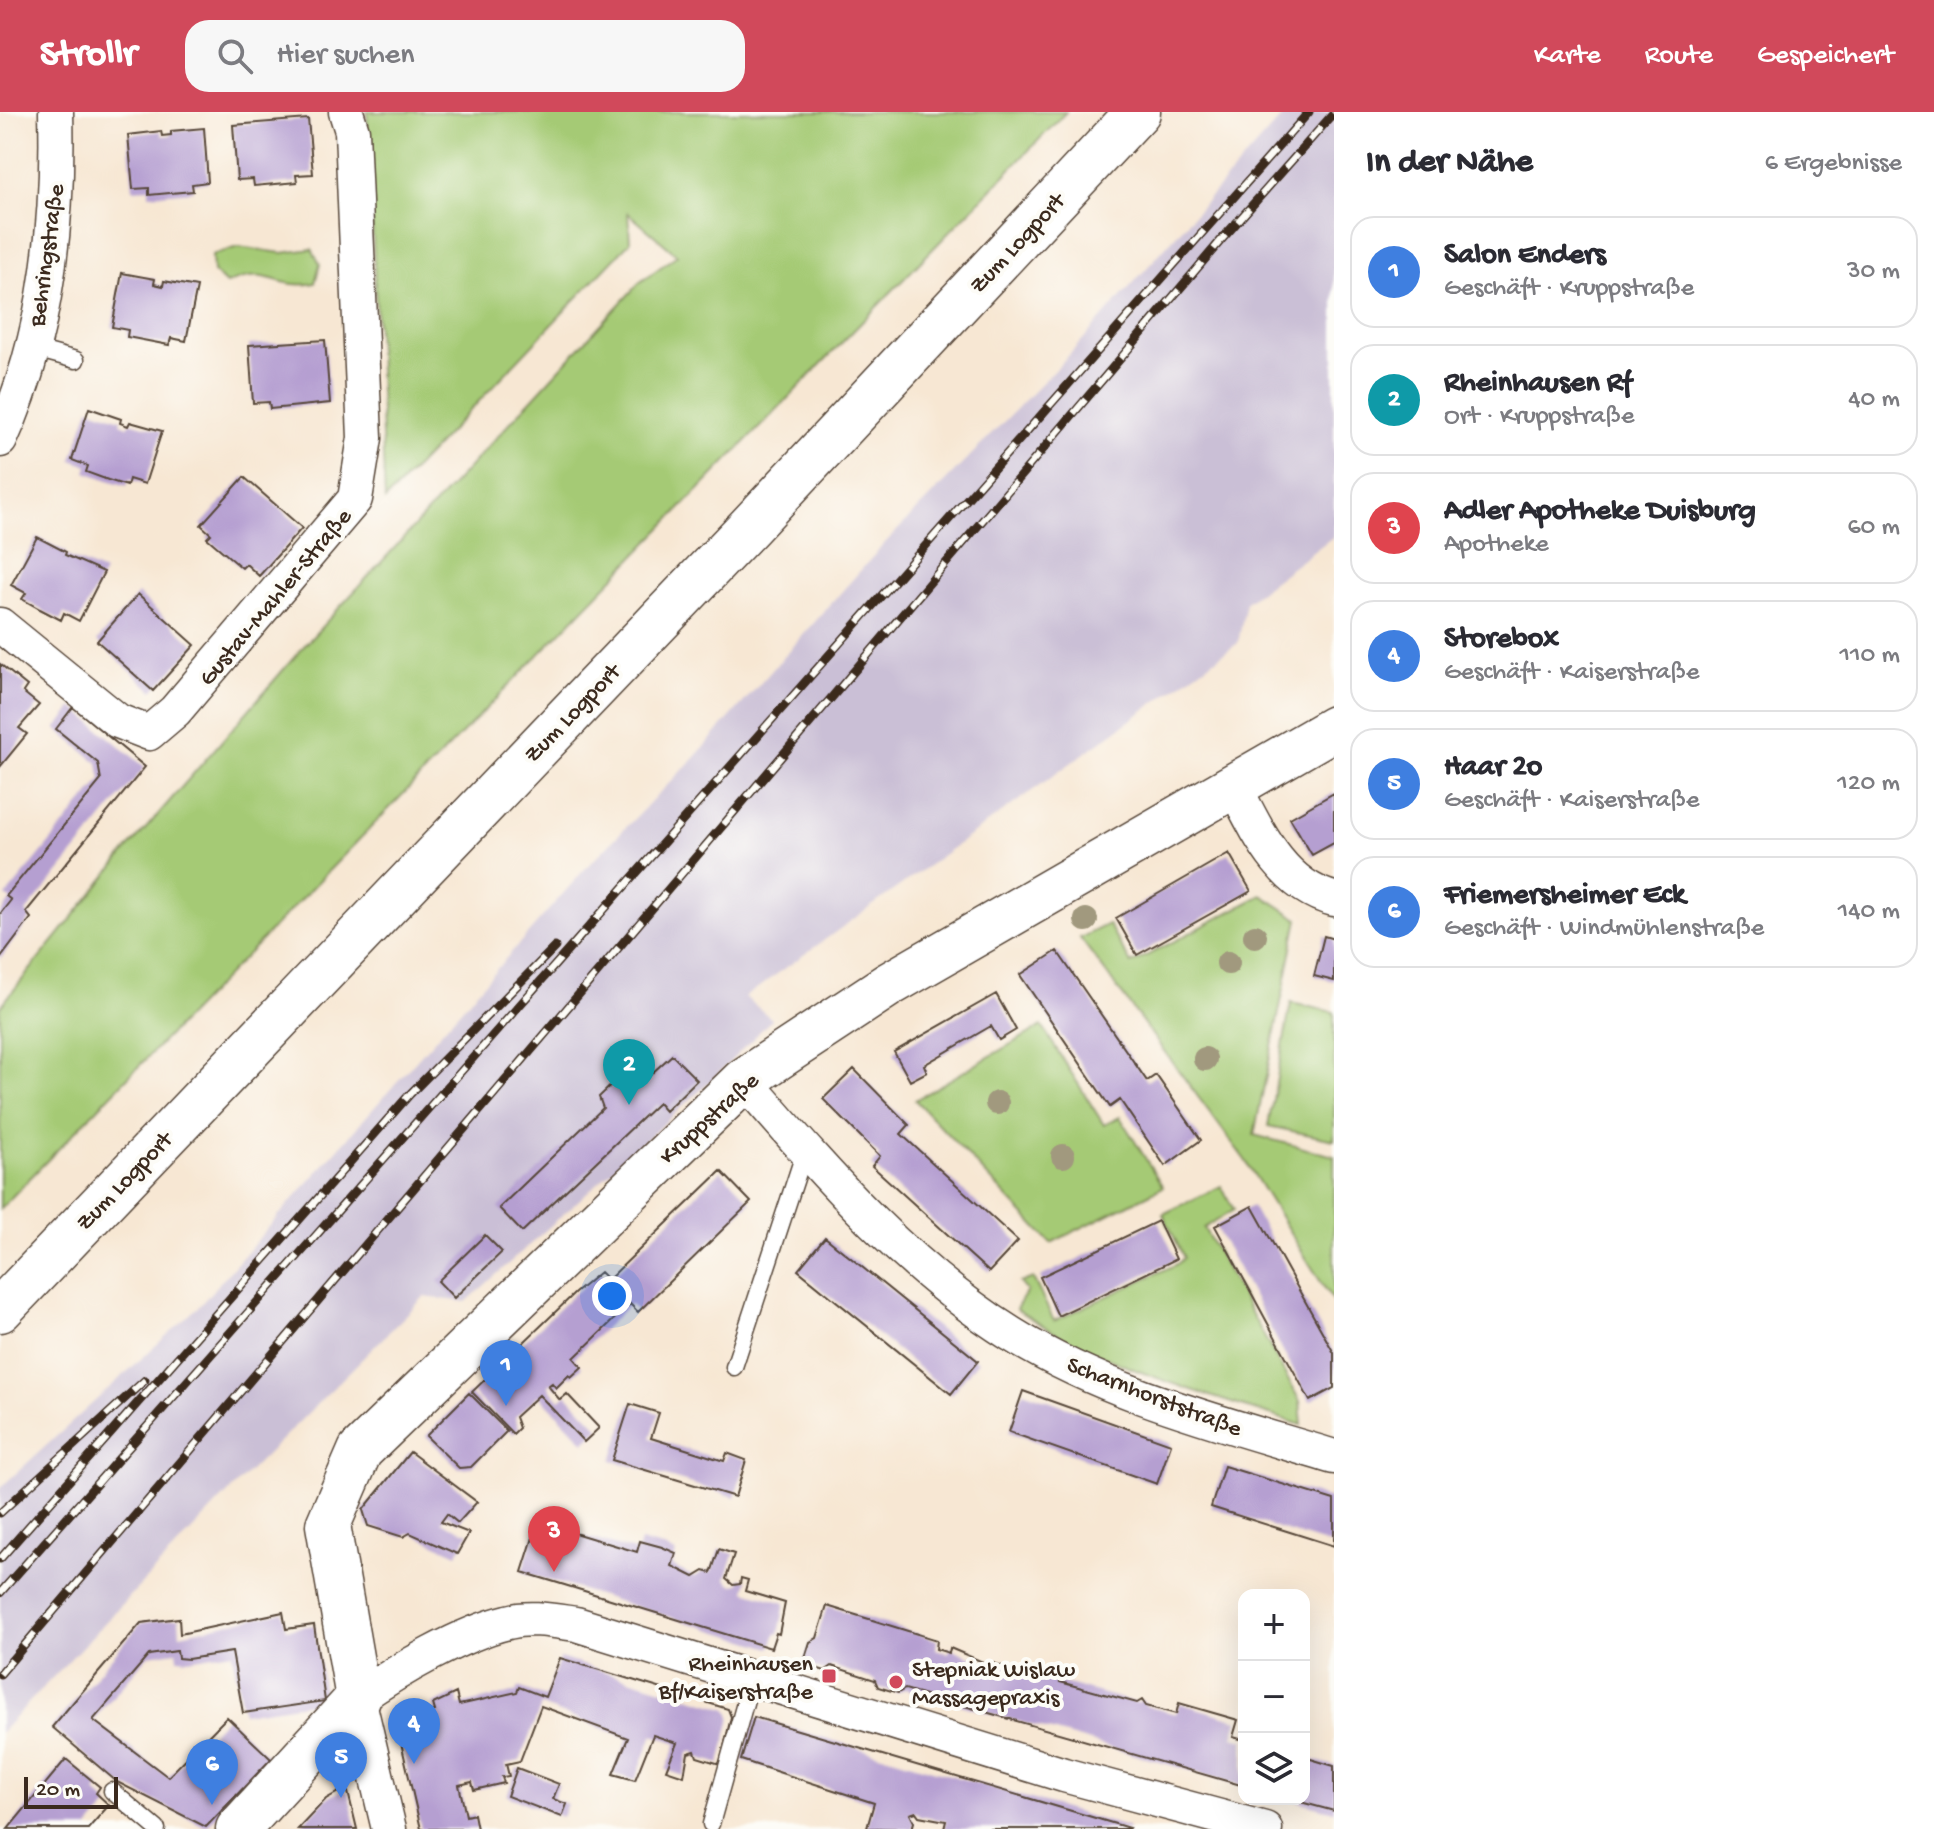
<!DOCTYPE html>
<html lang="de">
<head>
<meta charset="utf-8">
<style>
  body { margin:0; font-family:"Gochi Hand",sans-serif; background:#f7f7f7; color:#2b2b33 }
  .controls { position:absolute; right:24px; bottom:24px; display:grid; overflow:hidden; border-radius:16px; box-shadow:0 8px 32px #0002 }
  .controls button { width:72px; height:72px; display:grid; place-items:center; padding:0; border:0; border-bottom:2px solid #e1e1e2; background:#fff; color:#2b2b33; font:40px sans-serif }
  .scale { position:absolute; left:24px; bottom:20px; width:94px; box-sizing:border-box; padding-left:8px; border:4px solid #3b2a1e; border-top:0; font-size:22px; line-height:28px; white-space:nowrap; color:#3b2a1e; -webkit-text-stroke:6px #fdfcf7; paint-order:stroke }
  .you { position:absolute; left:612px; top:1184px; width:28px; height:28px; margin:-20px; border:6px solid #fff; border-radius:50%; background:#1a73e8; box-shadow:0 0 0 12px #1a73e833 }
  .badge { display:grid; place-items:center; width:52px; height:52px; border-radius:50%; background:#d1495b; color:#fff; font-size:26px; font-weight:700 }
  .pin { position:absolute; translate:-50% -66px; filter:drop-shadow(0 2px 4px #0008) }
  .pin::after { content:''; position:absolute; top:42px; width:28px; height:24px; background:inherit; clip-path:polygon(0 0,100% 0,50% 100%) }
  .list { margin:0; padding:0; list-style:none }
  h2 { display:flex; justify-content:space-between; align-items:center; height:104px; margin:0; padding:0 32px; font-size:34px }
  h2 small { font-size:26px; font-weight:400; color:#7c7c81 }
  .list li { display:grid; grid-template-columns:52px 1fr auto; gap:24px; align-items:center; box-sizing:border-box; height:112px; margin:0 16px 16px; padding:0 16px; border:2px solid #e1e1e2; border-radius:24px }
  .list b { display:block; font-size:30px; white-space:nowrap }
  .list p { margin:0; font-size:26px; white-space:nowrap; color:#7c7c81 }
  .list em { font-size:26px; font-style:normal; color:#7c7c81 }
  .icon { flex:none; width:44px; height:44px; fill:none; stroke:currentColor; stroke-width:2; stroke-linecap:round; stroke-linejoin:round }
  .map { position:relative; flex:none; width:1334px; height:1717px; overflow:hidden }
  header { display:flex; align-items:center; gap:48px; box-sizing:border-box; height:112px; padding:0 40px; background:#d1495b; color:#fff }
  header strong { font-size:38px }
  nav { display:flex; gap:44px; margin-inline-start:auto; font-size:28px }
  .search { width:560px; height:72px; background:#f7f7f7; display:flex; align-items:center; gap:20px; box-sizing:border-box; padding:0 28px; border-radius:24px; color:#7c7c81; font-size:30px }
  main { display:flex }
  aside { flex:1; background:#fff }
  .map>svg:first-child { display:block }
  .industrial { fill:#cabfd6 }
  .green { fill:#a5ca74; stroke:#707a49; stroke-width:2 }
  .building { fill:#b59fd1 }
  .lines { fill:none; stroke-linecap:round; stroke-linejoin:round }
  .lane-casing { stroke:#574639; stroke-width:19 }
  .street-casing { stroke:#574639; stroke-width:37 }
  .secondary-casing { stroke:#574639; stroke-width:47 }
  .lane { stroke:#fff; stroke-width:16 }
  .street { stroke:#fff; stroke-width:34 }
  .secondary { stroke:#fff; stroke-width:44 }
  .rail-casing { stroke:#3b2a1e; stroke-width:9 }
  .rail { stroke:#fdfcf7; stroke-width:6; stroke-dasharray:18; stroke-linecap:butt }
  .tree { fill:#a1997e }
  .poi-dot { fill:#d1495b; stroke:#fdfcf7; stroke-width:3 }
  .labels { text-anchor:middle; stroke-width:8; stroke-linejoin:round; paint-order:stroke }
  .street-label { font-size:24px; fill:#3b2a1e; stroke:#fdfcf7 }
  .poi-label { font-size:24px; fill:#3b2a1e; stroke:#fdfcf7; text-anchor:end }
</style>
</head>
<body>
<header>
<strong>Strollr</strong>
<div class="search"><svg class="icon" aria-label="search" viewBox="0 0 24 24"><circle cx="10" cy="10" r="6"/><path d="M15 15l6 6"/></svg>Hier suchen</div>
<nav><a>Karte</a><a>Route</a><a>Gespeichert</a></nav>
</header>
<main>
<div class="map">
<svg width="1334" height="1717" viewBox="0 0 1334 1717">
  <rect width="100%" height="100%" fill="#fdfcf7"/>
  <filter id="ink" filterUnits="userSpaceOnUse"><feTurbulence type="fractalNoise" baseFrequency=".0125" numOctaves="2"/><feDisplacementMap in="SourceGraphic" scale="16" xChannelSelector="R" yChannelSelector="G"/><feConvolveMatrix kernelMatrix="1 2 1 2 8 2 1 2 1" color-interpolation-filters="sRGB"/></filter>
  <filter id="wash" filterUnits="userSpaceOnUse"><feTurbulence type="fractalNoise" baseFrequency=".006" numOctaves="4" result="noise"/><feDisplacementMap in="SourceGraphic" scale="32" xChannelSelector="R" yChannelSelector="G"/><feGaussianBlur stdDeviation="1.8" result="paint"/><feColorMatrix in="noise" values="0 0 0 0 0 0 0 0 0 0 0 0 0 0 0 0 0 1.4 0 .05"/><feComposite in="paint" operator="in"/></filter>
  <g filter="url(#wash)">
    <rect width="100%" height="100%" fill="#f7e7d3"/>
    <path class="industrial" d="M1286,0h48v424l-88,66 -8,41 -493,354 27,22 -60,61 -246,222 -42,-5 -199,199 -225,237v-245l200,-183 384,-435 110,-112 190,-214 186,-190z"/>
    <path class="green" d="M367,0h699l-1066,1097v-202l129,-159 175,-202 335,-363 38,-28 -49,-42 2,29 -245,258z
      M238,135l44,6 30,-4 8,15 -5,19c-41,8 -43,-19 -89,1l-13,-12 -1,-17z
      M1262,783l36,24 -44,216 80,21v147l-89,-143 -165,-222 28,-14 23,40z
      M1291,891l43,9v128l-66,-14z
      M1042,914l62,99 16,-8 43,70 -112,56 -136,-143z
      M1221,1074l13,24 -30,18 96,173 2,24c-97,-31 -200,-58 -286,-116l11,-18 -7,-8 13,-5 21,43 123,-57 7,-6 -21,-44z"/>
    <g id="blocks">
      <path class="building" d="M308,7l5,55 -17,1 1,7 -43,4 -1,-7 -16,1 -4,-55z
        M204,16l4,54 -16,2 1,7 -23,2 -21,2v-7l-16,1 -5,-54 33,-4 1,5 9,-1v-4z
        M122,161l33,6 -1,5 9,2 1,-5 33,6 -11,54 -15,-3 -2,7 -42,-8 1,-7 -16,-3z
        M325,228l5,63 -60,6 -1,-7 -16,1 -4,-58z
        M89,296l32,11 -1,4 8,3 2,-4 32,9 -17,53 -16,-5 -2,7 -19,-6 -22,-8 2,-6 -16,-6z
        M244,365l58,51 -43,48 -13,-12 -4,4 -35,-30 4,-4 -10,-9z
        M37,425l29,15 -1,3 39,17 -25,49 -15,-8 -3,7 -21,-11 -18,-10 4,-6 -15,-8z
        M138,482l57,51 -42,46 -56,-50z
        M0,552l27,22 -4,6 16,13 -20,23 8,6 -27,33z
        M73,595l72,60 -119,145 5,6 -31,41v-45l11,-14 -5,-4 95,-116 -3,-17 -42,-34z
        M1334,681v50l-22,12 -22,-37z
        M1229,741l22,38 -114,64 -21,-37z
        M1324,824l10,3v42l-20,-5z
        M1057,839l90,130 9,-6 45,65 -36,26 -45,-66 -10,7 -90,-132z
        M996,882l20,36 -17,10 -8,-14 -67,39 3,7 -17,9 -16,-29z
        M672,943l25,25 -32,31 -7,-8 -136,129 -23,-24 104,-100 -4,-11 24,-23 17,10z
        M854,957l55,56 -8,9 117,107 -29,31 -117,-106 8,-10 -57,-57z
        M721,1059l30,31 -113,110 -8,-8 -56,54 8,9 -11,10 -2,-2 -13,13 -4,-5 -4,3 12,14 7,-6 32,34 -15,14 -45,-47 -24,22 4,11 -6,6 -41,-42 103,-99 25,-21 8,8z
        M1252,1094l82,147v35l-24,13 -95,-175z
        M1158,1109l18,38 -118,57 -18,-39z
        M485,1123l17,17 -48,46 -16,-17z
        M825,1125l153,124 -27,33 -153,-124z
        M1023,1279l148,53 -14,40 -148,-52z
        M469,1281l38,38 -36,36 -12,1 -33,-32z
        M630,1292l29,9 -8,25 73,23 3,-8 19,7 -11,37 -123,-37z
        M410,1340l67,50 -19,21 -11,-9 -6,8 28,11 -12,21 -47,-21 -7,4 -35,-11 -5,-16z
        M1224,1354l110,34v46l-123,-39z
        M538,1410l99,30 3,-11 22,6 14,6 -4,13 22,11 10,-6 7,2 8,-24 15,5 -8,25 7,6 7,-1 1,-6 7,2 -3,11 40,12 -6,31 -3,-1 -5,15 -249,-76z
        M827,1494l110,34 -1,9 13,4 1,-5 42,18 1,-3 39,12 2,-6 27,9 -1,4 77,21 5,-3 4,6 30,8 3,-11 59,17 -5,17 11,3v46l-339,-97 -7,4 -20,-6 -3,-7 -43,-14 -7,5 -16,-5 -4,-8 5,-16 7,-4z
        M283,1500l3,17 28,-4 11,76 -82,12 -11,-61 -44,7 -10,-1 -1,-7 -28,4 -56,65 75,57 59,-60 44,42 -65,68 -89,-45 -65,-55 89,-104 38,-5 1,16z
        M560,1546l168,51 3,8 -11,47 -23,-7 -2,-6 -7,2 -4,23 -18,-6 11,-27 -24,-8 -18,45 -22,-6 15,-36 -87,-32 -21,55 -14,3 3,12 -7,1 2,6 -30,7 -2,-8 -13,3 7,31 8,-2 3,15h-56l-25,-108 39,-10 -2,-7 23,-11 3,12 58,-13 2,-5 26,10z
        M754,1605l375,111 -1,1h-184l2,-8 -27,-5 -3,-4 -6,2 4,8 -2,7 -45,-1 7,-25 -133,-43z
        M1304,1645l30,9v45l-41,-11 11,-1z
        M66,1647l34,28 -4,6 13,12 -21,24h-80z
        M517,1656l42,16 -6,15 14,5 -5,13 -55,-21z
        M342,1678l6,2 9,37h-59l28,-30z"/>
    </g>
  </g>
  <g filter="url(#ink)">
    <use href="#blocks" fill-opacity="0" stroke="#574639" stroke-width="2"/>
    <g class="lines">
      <defs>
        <path id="lane" d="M32,236l44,12
          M734,1255l71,-216
          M112,1679l45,38
          M711,1712l41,-146"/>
        <path id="street" d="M0,328c47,-101 59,-218 56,-328
          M0,513l118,96 31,12 26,-22 180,-212 10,-61 -13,-307 -6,-19
          M1234,674c23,44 47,100 100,113
          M744,968c81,93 162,188 267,254 97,61 215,90 323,123
          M389,1717l-31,-131c39,-27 104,-65 150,-76 22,-6 46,-1 68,2l488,151 201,54"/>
        <path id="secondary" d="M0,1198l749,-783 389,-415
          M238,1717l120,-131 -30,-173 32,-74 384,-371 144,-95 446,-257"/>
      </defs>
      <use href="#lane" class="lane-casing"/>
      <use href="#street" class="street-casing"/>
      <use href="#secondary" class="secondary-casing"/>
      <use href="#lane" class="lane"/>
      <use href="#street" class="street"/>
      <use href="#secondary" class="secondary"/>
      <defs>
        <path id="rail" d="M0,1401l145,-133
          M0,1447l410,-465 145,-147
          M0,1481l1309,-1481
          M0,1562l1223,-1436 111,-125"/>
      </defs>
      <use href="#rail" class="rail-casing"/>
      <use href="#rail" class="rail"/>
    </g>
    <g class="tree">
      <circle cx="1086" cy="808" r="12"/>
      <circle cx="1255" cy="824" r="12"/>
      <circle cx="1228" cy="851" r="12"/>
      <circle cx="1205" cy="947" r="12"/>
      <circle cx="997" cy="991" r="12"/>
      <circle cx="1063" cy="1044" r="12"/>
    </g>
  </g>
  <g class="poi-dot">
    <rect x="821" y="1556" width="16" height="16" rx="4"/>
    <circle cx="896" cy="1570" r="8"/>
  </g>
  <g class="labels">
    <g class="street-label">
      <text transform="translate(1016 130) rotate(-47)" y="8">Zum Logport</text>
      <text transform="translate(45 143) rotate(-82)" y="8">Behringstraße</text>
      <text transform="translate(274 484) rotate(-50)" y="8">Gustav-Mahler-Straße</text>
      <text transform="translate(571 600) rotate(-46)" y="8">Zum Logport</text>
      <text transform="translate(708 1005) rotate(-42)" y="8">Kruppstraße</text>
      <text transform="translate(123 1068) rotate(-46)" y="8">Zum Logport</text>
      <text transform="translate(1155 1283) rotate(21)" y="8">Scharnhorststraße</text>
    </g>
    <g class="poi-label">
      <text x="813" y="1558">Rheinhausen<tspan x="813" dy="28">Bf/Kaiserstraße</tspan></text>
      <text x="912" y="1564" text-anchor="start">Stepniak Wislaw<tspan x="912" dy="28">Massagepraxis</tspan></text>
    </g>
  </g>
</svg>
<div class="controls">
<button>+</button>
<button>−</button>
<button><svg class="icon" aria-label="layers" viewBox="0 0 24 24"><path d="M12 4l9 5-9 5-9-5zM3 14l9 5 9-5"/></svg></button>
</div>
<div class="scale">20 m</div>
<div class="you"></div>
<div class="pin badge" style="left:506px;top:1294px;background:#3f7fe0">1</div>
<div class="pin badge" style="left:629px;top:993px;background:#0f9aa8">2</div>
<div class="pin badge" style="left:554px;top:1460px;background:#e0444e">3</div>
<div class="pin badge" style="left:414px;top:1652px;background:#3f7fe0">4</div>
<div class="pin badge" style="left:341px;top:1686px;background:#3f7fe0">5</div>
<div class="pin badge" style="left:212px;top:1693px;background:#3f7fe0">6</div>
</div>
<aside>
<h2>In der Nähe<small>6 Ergebnisse</small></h2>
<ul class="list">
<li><span class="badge" style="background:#3f7fe0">1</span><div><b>Salon Enders</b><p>Geschäft · Kruppstraße</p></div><em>30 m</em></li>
<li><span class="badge" style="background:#0f9aa8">2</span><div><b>Rheinhausen Rf</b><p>Ort · Kruppstraße</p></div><em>40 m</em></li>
<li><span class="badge" style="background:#e0444e">3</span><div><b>Adler Apotheke Duisburg</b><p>Apotheke</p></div><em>60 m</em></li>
<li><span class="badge" style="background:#3f7fe0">4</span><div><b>Storebox</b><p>Geschäft · Kaiserstraße</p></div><em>110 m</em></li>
<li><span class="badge" style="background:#3f7fe0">5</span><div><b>Haar 2o</b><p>Geschäft · Kaiserstraße</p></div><em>120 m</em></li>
<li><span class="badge" style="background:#3f7fe0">6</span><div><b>Friemersheimer Eck</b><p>Geschäft · Windmühlenstraße</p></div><em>140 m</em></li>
</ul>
</aside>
</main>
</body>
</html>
